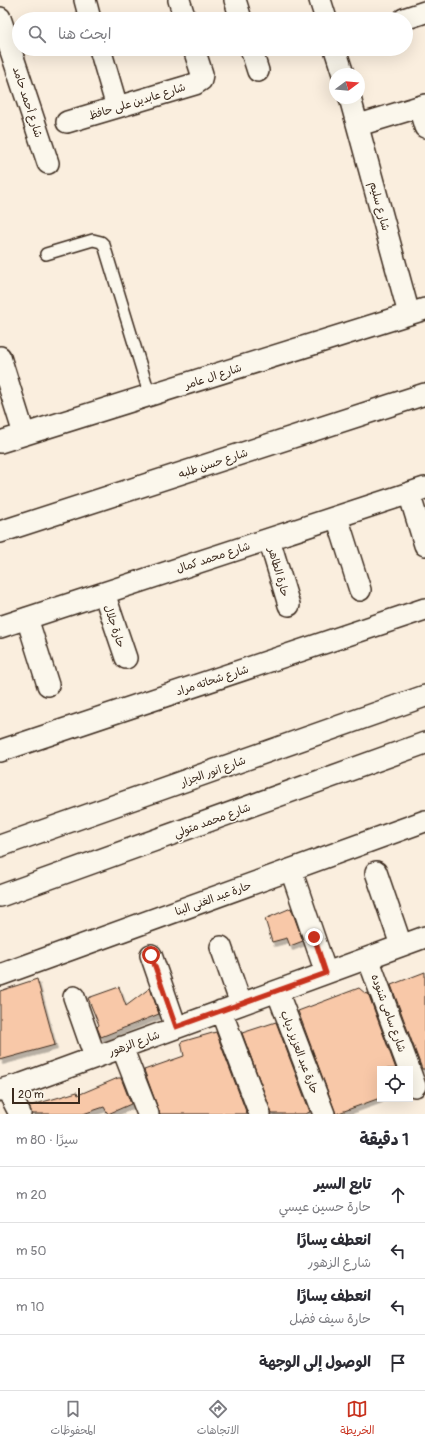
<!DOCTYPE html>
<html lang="ar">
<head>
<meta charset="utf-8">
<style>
  body { margin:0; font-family:Pangolin,"Playpen Sans Arabic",sans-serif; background:#f7f7f7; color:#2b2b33; direction:rtl }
  .controls { position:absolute; right:12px; bottom:12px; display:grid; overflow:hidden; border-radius:0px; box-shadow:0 4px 16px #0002 }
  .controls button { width:36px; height:36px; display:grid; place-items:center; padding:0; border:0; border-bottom:1px solid #e1e1e2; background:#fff; color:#2b2b33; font:20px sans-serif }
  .compass { position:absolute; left:329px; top:68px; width:36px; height:36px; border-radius:50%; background:#fff; box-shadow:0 4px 16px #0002; rotate:74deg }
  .scale { position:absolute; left:12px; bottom:10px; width:68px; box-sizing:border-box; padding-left:4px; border:2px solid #3b2a1e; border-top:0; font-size:11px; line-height:14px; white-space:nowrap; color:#3b2a1e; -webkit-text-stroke:3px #fbf7ec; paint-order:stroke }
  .stop { position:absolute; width:12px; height:12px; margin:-9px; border:3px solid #c8321e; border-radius:50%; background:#fff }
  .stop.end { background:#c8321e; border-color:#fff; box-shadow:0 1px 4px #0008 }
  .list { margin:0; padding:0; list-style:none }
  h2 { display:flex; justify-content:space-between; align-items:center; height:52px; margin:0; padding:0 16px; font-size:17px }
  h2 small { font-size:13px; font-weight:400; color:#7c7c81 }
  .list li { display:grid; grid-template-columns:26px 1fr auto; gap:12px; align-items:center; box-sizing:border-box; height:56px; padding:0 16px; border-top:1px solid #e1e1e2 }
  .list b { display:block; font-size:15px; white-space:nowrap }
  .list p { margin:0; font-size:13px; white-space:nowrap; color:#7c7c81 }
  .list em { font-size:13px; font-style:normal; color:#7c7c81 }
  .icon { flex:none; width:22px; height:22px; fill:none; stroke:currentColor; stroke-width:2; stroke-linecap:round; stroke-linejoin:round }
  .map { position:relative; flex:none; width:425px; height:1114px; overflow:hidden; direction:ltr }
  .search { position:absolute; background:#fff; box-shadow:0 4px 16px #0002; left:12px; right:12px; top:12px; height:44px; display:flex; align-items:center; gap:10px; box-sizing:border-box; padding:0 14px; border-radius:22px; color:#7c7c81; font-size:15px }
  .sheet { height:276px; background:#fff }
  nav { display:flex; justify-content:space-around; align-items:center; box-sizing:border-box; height:56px; border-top:1px solid #e1e1e2; background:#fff; font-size:11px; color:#7c7c81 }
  nav a { display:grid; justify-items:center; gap:2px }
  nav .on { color:#c8321e }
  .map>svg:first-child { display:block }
  .building { fill:#f8c8a8; stroke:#3b2a1e; filter:url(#shadow) }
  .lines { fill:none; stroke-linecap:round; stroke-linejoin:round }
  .service-casing { stroke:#3b2a1e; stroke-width:14 }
  .minor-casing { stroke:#3b2a1e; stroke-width:24 }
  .service { stroke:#fbf7ec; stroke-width:11 }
  .minor { stroke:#fbf7ec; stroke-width:21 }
  .route { stroke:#c8321e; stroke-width:5 }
  .labels { text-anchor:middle; stroke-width:3; stroke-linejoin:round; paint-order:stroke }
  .street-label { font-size:11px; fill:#3b2a1e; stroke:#fbf7ec }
</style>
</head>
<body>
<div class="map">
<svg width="425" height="1114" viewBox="0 0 425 1114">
  <defs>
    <filter id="shadow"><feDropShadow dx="2.5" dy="4.5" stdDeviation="0" flood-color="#0004"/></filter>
  </defs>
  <rect width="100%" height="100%" fill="#faeede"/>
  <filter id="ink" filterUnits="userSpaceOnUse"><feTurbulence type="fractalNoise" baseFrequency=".025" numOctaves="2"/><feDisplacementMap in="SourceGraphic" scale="8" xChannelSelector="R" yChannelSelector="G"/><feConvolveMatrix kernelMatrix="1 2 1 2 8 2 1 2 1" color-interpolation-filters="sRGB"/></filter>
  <g filter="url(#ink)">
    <path class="building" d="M291,908l12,33 -13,5 -3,-8 -15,4 -7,-23z
      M425,972v97h-3l-31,-84z
      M37,979l18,66 -55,15v-69z
      M119,987l7,19 24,-18 9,26 -58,23 -4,-10 2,-2 -11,-27z
      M359,988l7,6 2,-1 28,76h-16v29l-44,16 -38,-103z
      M276,1022l34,90 -5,2h-33l-30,-81z
      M216,1032l31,82h-87l-16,-44 40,-14 -3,-14z
      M118,1078h3l10,26 -23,10 -4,-7 -21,7h-51l-3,-8 48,-14 1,3z"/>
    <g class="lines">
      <defs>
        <path id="service" d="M46,254l47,-14 8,2 3,3 46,151"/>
        <path id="minor" d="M85,0l5,19
          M179,0l6,19
          M235,0l6,19
          M320,0l6,19
          M0,18l48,145
          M404,19l21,-7
          M100,49l17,58
          M251,49l7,22
          M335,49l8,25
          M350,98l59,216
          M419,107l6,20
          M67,122l128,-38 6,-4 1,-6 -8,-25
          M359,125l66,-20
          M0,357l24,77
          M0,442l425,-133
          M409,493l16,52
          M337,517l23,73
          M0,532l425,-138
          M269,539l20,66
          M104,593l22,65
          M27,618l21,67
          M0,627l425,-139
          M0,751l425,-142
          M0,846l425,-150
          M291,870l35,103
          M376,872l25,73
          M0,896l425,-153
          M221,947l20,57
          M151,955l25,72
          M368,958l41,111
          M0,975l425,-154
          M277,991l47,123
          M74,997l21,60
          M221,1011l39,103
          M122,1047l26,67
          M410,1072l5,14
          M7,1089l13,25
          M0,1090l22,-6 403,-147"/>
      </defs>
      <use href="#service" class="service-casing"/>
      <use href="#minor" class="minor-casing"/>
      <use href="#service" class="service"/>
      <use href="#minor" class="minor"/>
    </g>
  </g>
  <g class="lines" filter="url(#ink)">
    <path class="route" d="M151,955l25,72 150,-54 -12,-36"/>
  </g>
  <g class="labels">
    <g class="street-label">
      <text transform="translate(137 101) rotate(-17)" y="4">شارع عابدين على حافظ</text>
      <text transform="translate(28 102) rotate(72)" y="4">شارع أحمد حامد</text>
      <text transform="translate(380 206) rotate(75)" y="4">شارع سليم</text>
      <text transform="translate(213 376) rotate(-18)" y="4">شارع ال عامر</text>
      <text transform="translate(213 463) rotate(-18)" y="4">شارع حسن طلبه</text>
      <text transform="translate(213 557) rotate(-18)" y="4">شارع محمد كمال</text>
      <text transform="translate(279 572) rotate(74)" y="4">حارة الطاهر</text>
      <text transform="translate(115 626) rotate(72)" y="4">حارة جلال</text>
      <text transform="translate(212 680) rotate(-18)" y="4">شارع شحاته مراد</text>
      <text transform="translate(213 771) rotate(-20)" y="4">شارع انور الجزار</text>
      <text transform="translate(212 820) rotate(-20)" y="4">شارع محمد متولي</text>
      <text transform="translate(213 898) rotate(-20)" y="4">حارة عبد الغنى البنا</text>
      <text transform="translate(389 1013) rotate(70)" y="4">شارع سامى شنوده</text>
      <text transform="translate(134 1043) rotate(-20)" y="4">شارع الزهور</text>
      <text transform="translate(300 1052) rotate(69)" y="4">حارة عبد العزيز دياب</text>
    </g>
  </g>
</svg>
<div class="controls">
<button><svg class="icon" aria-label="locate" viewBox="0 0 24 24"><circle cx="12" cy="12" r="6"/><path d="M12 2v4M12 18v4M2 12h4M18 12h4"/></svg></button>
</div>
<svg class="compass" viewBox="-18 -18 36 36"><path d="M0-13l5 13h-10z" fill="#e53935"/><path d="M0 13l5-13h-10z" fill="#7c7c81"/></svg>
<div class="scale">20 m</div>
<div class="stop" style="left:151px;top:955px"></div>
<div class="stop end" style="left:314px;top:937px"></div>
<div class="search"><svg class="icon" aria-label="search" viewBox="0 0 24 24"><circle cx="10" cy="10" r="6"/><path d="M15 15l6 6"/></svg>ابحث هنا</div>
</div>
<section class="sheet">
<h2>1 دقيقة<small>سيرًا · 80 m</small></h2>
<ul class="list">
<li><svg class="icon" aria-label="ahead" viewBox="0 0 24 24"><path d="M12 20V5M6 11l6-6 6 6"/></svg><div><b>تابع السير</b><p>حارة حسين عيسي</p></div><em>20 m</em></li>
<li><svg class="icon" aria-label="left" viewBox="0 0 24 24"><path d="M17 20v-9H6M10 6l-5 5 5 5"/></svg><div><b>انعطف يسارًا</b><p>شارع الزهور</p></div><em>50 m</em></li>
<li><svg class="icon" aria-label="left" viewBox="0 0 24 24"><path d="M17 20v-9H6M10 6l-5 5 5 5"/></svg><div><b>انعطف يسارًا</b><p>حارة سيف فضل</p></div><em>10 m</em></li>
<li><svg class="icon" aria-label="arrive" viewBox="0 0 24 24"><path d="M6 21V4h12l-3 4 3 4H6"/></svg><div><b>الوصول إلى الوجهة</b></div></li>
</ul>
</section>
<nav>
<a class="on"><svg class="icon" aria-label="map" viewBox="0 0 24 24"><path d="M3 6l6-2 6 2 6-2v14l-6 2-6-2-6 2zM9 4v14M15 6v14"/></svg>الخريطة</a>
<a><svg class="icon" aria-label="directions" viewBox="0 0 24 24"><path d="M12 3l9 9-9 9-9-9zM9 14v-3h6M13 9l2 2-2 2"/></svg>الاتجاهات</a>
<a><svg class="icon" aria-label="saved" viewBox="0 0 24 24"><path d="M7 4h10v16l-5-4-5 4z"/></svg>المحفوظات</a>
</nav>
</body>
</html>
